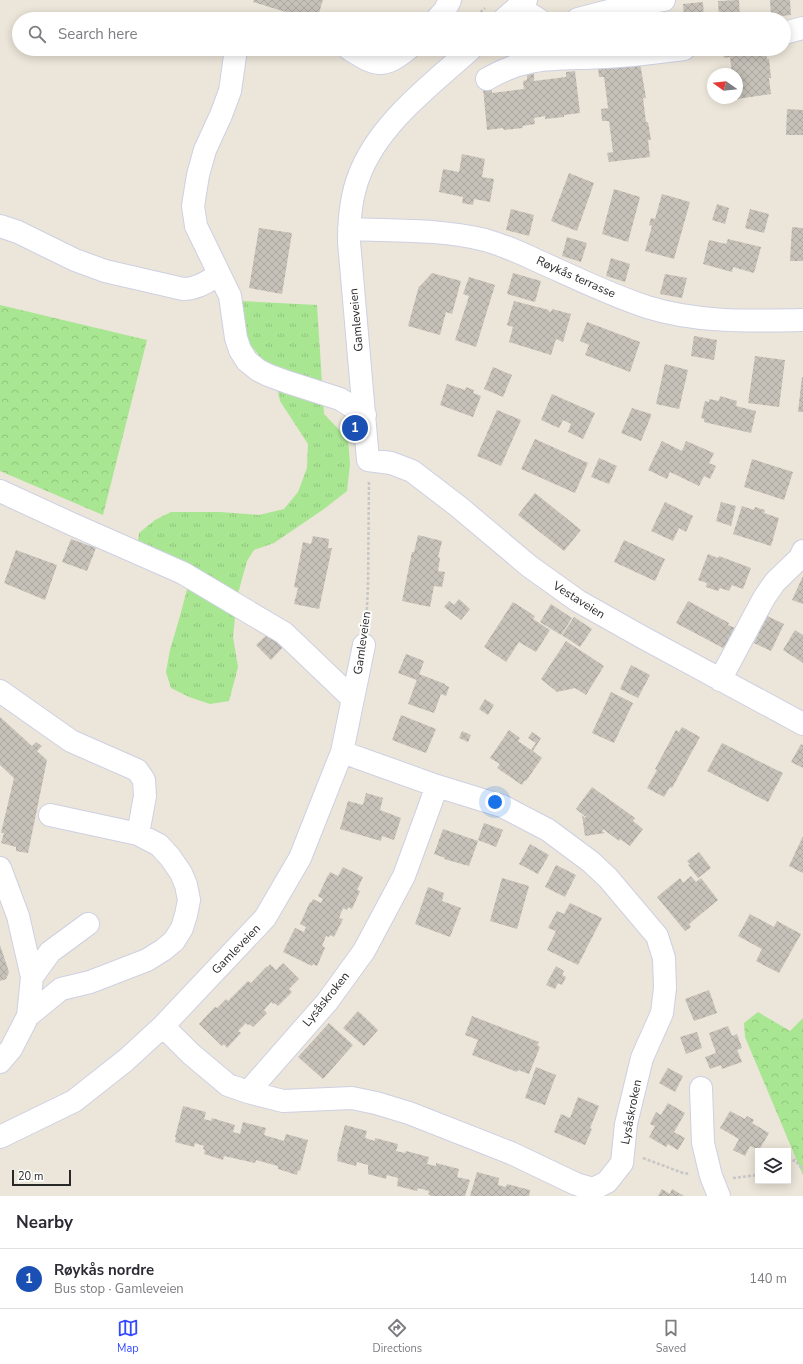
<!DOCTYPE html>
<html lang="en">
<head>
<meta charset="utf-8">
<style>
  body { margin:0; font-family:"Nunito Sans",sans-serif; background:#f2f2f3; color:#2b2b33 }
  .controls { position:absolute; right:12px; bottom:12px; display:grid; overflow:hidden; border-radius:0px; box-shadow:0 2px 10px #0003 }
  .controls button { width:36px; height:36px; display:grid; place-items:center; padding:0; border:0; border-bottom:1px solid #e1e1e2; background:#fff; color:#2b2b33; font:20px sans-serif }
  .compass { position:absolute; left:707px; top:68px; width:36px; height:36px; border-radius:50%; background:#fff; box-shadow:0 2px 10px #0003; rotate:285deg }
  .scale { position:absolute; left:12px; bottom:10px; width:59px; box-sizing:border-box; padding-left:4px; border:2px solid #282828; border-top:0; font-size:11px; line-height:14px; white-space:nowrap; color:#282828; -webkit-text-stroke:3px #fff; paint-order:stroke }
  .you { position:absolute; left:495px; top:802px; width:14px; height:14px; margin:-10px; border:3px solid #fff; border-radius:50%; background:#1a73e8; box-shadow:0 0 0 6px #1a73e833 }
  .badge { display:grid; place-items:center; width:26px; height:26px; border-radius:50%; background:#3348ff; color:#fff; font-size:13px; font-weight:700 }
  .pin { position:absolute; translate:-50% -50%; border:2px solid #fff; box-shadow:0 1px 4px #0006 }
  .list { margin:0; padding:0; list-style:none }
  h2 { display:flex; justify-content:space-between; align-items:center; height:52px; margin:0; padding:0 16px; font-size:17px }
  h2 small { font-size:13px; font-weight:400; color:#7c7c81 }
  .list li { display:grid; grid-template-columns:26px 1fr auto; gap:12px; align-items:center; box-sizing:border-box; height:60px; padding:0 16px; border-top:1px solid #e1e1e2 }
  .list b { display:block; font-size:15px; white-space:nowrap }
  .list p { margin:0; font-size:13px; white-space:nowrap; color:#7c7c81 }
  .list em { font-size:13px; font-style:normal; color:#7c7c81 }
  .icon { flex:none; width:22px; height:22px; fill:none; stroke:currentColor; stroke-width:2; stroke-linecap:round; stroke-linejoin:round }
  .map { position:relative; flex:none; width:803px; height:1196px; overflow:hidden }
  .search { position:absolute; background:#fff; box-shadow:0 2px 10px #0003; left:12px; right:12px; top:12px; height:44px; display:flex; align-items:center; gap:10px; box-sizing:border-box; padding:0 14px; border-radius:22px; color:#7c7c81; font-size:15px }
  .sheet { height:112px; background:#fff }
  nav { display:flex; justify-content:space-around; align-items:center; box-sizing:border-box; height:56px; border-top:1px solid #e1e1e2; background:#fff; font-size:11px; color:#7c7c81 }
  nav a { display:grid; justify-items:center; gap:2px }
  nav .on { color:#3348ff }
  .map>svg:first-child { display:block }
  .grass { fill:url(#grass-tufts) }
  .forest { fill:url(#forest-crowns) }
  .building { fill:url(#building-cross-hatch) }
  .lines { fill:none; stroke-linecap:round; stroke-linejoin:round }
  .minor-casing { stroke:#ced0e3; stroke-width:24 }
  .path { stroke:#c7c7c7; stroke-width:2.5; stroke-dasharray:3 2; stroke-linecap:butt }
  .minor { stroke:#fff; stroke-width:22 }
  .labels { text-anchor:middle; stroke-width:4; stroke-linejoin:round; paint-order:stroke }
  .street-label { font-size:12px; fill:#282828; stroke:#fff }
</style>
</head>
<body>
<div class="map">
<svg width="803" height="1196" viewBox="0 0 803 1196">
  <defs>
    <pattern id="grass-tufts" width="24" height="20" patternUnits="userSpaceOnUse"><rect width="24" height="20" fill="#a8e692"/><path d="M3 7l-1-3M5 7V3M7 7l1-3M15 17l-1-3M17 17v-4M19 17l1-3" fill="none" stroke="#91c57e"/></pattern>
    <pattern id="forest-crowns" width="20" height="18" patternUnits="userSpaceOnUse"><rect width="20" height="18" fill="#a8e692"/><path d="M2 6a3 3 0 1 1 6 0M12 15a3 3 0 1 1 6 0" fill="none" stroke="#91c57e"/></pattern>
    <pattern id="building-cross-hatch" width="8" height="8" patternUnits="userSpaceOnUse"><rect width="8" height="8" fill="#c7c2b9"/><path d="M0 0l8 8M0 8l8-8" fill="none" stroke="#aba79f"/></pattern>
  </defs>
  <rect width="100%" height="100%" fill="#ece5d9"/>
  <path class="grass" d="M242,301l75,4 7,109 24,25 2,25 -3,27 -23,18 -50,34 -20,7 -7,11 -10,36 -4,40 5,30 -9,34 -19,3 -21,-7 -18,-9 -5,-16 4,-22 10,-34 11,-42 -53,-32 1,-9 16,-13 16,-8h49l39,3 25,-6 14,-17 9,-24 1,-24 -28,-43 -7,-32 -11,-10 -19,-23z"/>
  <path class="forest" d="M0,305l147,35 -44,175 -103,-44z
    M758,1012l32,19 13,-13v157l-58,-138 -1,-14z"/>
  <path class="building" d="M254,0h69l-6,19h-8l-56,-17z
    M739,0l1,19h-21l-1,-18z
    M770,0h20l1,15 -20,2z
    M703,2l1,17h-20l-1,-15z
    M723,49h43l1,10h2l2,19h-2l2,16 -34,5v-25h-5l-2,-17 -6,1z
    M640,63l6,35h-3l3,24h2l3,18h-3l2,17 -41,5 -2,-9 6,-1 -4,-31h-7l-1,-12 7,-1 -4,-31h-5l-1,-9z
    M575,71l5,42 -16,2v2l-19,2v-3l-11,2 1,6 -13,2 1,2 -19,2 -1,-2 -16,2 -4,-42 8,-1 1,6 32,-4 -1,-8 4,-1v-5l7,-1v7l32,-4v-5z
    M787,109l16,1v25h-17z
    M462,154l23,5 -3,18 12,2 -4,23 -16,-3 -1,6 -11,-2 1,-6 -24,-5 4,-23 16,3z
    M569,173l25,10 -17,48 -26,-10z
    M614,189l26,8 -12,45 -26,-8z
    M662,194l28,8 -16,57 -29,-8 7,-25 -3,-1 2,-7 4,1z
    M717,204l12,4 -4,16 -13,-4z
    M511,209l23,6 -5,21 -23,-6z
    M750,209l19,5 -5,19 -19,-5z
    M792,227l11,1v33h-13z
    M259,228l33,5 -10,61 -33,-6z
    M567,237l20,6 -6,19 -19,-6z
    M728,239l33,8 -7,26 -21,-6 -1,5 -29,-8 6,-24 17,4z
    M611,258l19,6 -5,18 -19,-6z
    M432,273l29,8 -9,33 -6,-2 -6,23 -32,-9 11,-40h1z
    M513,273l28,8 -6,21 -28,-8z
    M665,274l22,4 -5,20 -22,-4z
    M469,277l26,8 -19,62 -21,-7 14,-44 -6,-2z
    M514,301l35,9 -1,1 3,1 1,-3 19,5 -8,28 -7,-3 -5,16 -42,-13 4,-15 -6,-2z
    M587,322l53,20 -10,30 -45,-17 4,-10 -9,-4z
    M694,336l23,4 -3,20 -23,-4z
    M755,356l30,4 -6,47 -31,-4z
    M665,364l23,6 -9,39 -23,-5z
    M493,367l19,8 -9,22 -19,-8z
    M802,377h1v35h-5z
    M447,384l18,6 1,-3 8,3 -1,3 8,3 -8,21 -33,-12z
    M552,394l43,19 -12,26 -15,-7 3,-8 -8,-4 -4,8 -18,-8z
    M720,396l17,5 -1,5 20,5 -5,22 -47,-11v-3l-3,-1 4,-17 4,1v-3l10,2z
    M632,408l19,6v2l-10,25 -20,-8z
    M497,410l24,10 -20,46 -24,-10z
    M535,439l53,24 -13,30 -54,-24z
    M662,441l20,10 4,-10 28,12 -5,10 7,3 -6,13 -6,-3 -5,10 -29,-14 -3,7 -19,-9z
    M599,458l18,8 -8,18 -18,-7z
    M752,459l41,13 -9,28 -40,-13z
    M535,493l46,37 -17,21 -46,-36z
    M665,502l28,14 -7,16 -7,-4 -6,13 -22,-10z
    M721,502l15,4 -5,20 -15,-5z
    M742,506l12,4 1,-3 10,3 -1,3 15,5 -8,28 -38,-12z
    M418,535l24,6 -4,16 2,1 -2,13 7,1 -3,15 -8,-1 -4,21 -28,-6 10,-49h2z
    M313,536l16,3 -1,9h4l-13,61 -25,-5 4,-16 -4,-1 9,-45 8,2z
    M71,539l25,9 -9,23 -25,-9z
    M624,540l41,19 -10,22 -41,-19z
    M16,550l41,15 -12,35 -41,-17z
    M708,554l10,4 1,-2 32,12 -8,21 -11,-4 -3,6 -9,-3 -2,3 -12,-4 1,-4 -9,-3z
    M803,576v28l-11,-4z
    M459,599l11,10 -9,11 -17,-13 5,-6 5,4z
    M688,601l41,22 -1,2 7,3 -11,20 -1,-1v1l-47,-25z
    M513,602l22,14 -2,3 17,11 -14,22 -17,-10 -13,20 -22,-15z
    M551,604l21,14 -11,17 -21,-13z
    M767,616l17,8 -13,27 -17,-8z
    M574,617l18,12 -12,18 -18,-12z
    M795,630l8,5v28l-20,-13z
    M271,631l14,14 -14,15 -15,-15z
    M566,641l38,25 -18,29 -11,-7 -18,4 -16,-13z
    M406,654l18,7 -7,19 -19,-7z
    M631,665l19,10 -12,23 -18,-9z
    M419,674l26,10v1l4,2 -3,9 -5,-2 -7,19 -26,-9z
    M611,692l22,11 -19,40 -22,-10z
    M485,699l9,6 -6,10 -9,-6z
    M401,715l35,14 -10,24 -34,-13z
    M0,717l32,29 4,-4 6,4 -5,5 10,9 -19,93 -12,-2v-4l-15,-4 3,-10h-3l13,-55 -14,-13z
    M682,727l18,10 -28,51 -2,-1 -6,10 -17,-9 10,-18 -2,-1 21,-39 3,2z
    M509,730l11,8 -2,3 13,9 5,-7 -8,-5 4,-6 9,6 -8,13 9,7 -16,23 -1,-1 -3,5 -25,-17 3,-4 -10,-6z
    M462,731l9,4 -3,7 -9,-4z
    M722,743l61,30 -15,29 -61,-31z
    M801,744l2,1v23l-12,-6z
    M592,787l43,31 -2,3 10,8 -13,17 -10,-7 -1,2 -16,-12 -1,2 3,2 -20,3 -3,-21 3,3 1,-1 -10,-8z
    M366,793l17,5 -3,12 21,8 -7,22 -12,-4 -1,5 -41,-12 8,-28 15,4z
    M484,823l19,7 -7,17 -18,-7z
    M443,829l35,12 -9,25 -25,-7 1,-1 -11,-4z
    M803,836v37l-14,-7z
    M530,844l19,11 -11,19 -19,-10z
    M699,852l12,16 -13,10 -10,-13 2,-1 -3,-3z
    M556,865l20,10 -11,22 -20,-10z
    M343,867l20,10 -6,13 3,1 -8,18 -4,-2 -1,3 -4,-2 -4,10 4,1 -9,18 -4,-2 -1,2 -3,-1 -4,10 3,2 -8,18 -4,-2 -1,2 -29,-14 12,-24 9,4 2,-5 -6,-3 10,-22 1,1 2,-4 8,4 2,-4 -5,-3 10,-21h1l1,-3 8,4z
    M691,876l5,6 5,-4 17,22 -29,24 2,3 -6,4 -28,-34 23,-19 3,5z
    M502,878l27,8 -12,43 -27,-8z
    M428,887l16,6 -2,8 19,7 -11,29 -35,-13z
    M570,903l32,15 -24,47 -31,-15 9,-19 -8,-3 9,-17 7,3z
    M750,914l24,13 3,-6 24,13 -22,39 -23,-12 6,-12 -24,-13z
    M0,945l9,27 -3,7 -6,2z
    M283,963l16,16 -10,10 3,3 -14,14 -3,-3 -2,1 -2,-2 -7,8 3,3 -14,14 -4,-3 -1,1 -2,-2 -8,8 3,2 -14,15 -3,-4 -2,2 -23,-22 16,-17 2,1 9,-9 2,2 20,-20 3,2 16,-17 1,1 2,-3 6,6z
    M556,966l8,5 -2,4 4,2 -4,8 -4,-2 -3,6 -9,-4z
    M709,990l8,23 -23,8 -9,-22z
    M358,1011l20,19 -14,16 -21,-18z
    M472,1016l67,26 -2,3 3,2 -11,27 -11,-4 -1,2 -45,-17 6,-15 -13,-5z
    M329,1023l24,22 -30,34 -25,-22z
    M728,1026l4,10 5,-2 5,14 -5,2 5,12 -20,7 -1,-4 -11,4 -5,-12 11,-4 -7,-20z
    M697,1032l5,16 -16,6 -6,-17z
    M536,1067l20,8 -11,30 -20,-7z
    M668,1068l15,8 -8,16 -16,-9z
    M578,1097l21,9 -9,22 2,1 -7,16 -31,-13 7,-18 9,4z
    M668,1103l17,10 -11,19 11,6 -7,12 -10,-6 -2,3 -17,-10 6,-11 -5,-2 6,-12 5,3z
    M183,1106l23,6 -2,7 7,2 1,-3 23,7 -2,7 7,2 3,-12 23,6 -2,7 20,6 2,-7 22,6 -8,31 -2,-1 -1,5 -19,-6v-3l-22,-6 -1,3 -31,-7 -1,4 -19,-6 1,-4 -2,-1 1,-3 -9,-3 -1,4 -19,-5 1,-5h-1z
    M730,1111l15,8 2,-3 7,4 -2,3 17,10 -10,17 -9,-4 -5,10 -12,-6 6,-11 -19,-11z
    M345,1125l22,6 -2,7 10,3v-3l23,6 -2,7 9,2 1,-2 23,6 -2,7 9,2v-3l23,6 -2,8 13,3 -5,16h-35v-1l-2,-1 1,-3 -11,-3 -1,3 -20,-5 1,-8 -11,-3 -1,4 -18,-5v-9l-11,-3 -1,4 -19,-5 1,-4 -1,-1z
    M477,1172l22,6 -1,7 8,2 1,-3 23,6 -1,6h-59z
    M662,1189l8,5 2,-5 12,7h-26z"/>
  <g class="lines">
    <defs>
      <path id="minor" d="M518,7l20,12
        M437,19l8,-9 5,-10
        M504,19l22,-19
        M578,19l50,-13 36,-6
        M784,33l19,-5
        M236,49l-6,42 -9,24 -16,35 -7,25 -5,31 3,20 34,70 6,42 4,12 7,11 11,9 10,5 19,7 53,17 25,16
        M349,49c26,16 33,21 59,0
        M471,49c-40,36 -93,75 -112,127 -8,20 -10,44 -10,66l19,218 23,3 21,8 47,36 70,59 49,35 64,36 161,87
        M487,79c42,-25 73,-19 118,-22 27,-1 53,-5 79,-8
        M0,226l18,6 57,28 30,11 78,18c14,0 25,-8 36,-14
        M349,229c46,2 92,0 136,11 18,5 36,13 53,21 36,16 72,34 109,46 51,16 104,14 156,13
        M0,491l74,34 109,48 101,60 69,66
        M720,680l44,-82 11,-16 25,-24 3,-7
        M0,691l71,50 66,29 7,10 1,16 -7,38
        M0,868l18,48 14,61 -4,39
        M32,977l18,-25 38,-28
        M163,1026l28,28 37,31 20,7 35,9 69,-3 24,5 33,10 102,40 65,31 17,5 14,-7 15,-19 4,-39 16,-66 20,-45 3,-25 -1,-30 -7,-22 -49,-58 -17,-16 -43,-32 -46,-24 -65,-20 -95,-34
        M0,1062l11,-13 17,-33 33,-27 29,-7 57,-22 16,-10 11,-9 8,-13 4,-13 3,-15 -3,-15 -5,-12 -11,-16 -11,-12 -21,-11 -88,-19
        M701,1088l2,55 8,33 8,20
        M248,1092l79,-90 37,-51 40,-75 33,-90
        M0,1137l74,-36 52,-41 37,-34 102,-108 35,-60 42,-106 22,-107"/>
    </defs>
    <use href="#minor" class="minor-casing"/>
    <path class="path" d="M473,19l12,-11
      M366,625l2,-38 1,-107
      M643,1158l40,15 7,1
      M788,1163l7,-3 8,10
      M733,1178l25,-3"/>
    <use href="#minor" class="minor"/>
  </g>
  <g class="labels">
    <g class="street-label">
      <text transform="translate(576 277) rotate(24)" y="4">Røykås terrasse</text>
      <text transform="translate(356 320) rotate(-95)" y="4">Gamleveien</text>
      <text transform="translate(579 600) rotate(32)" y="4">Vestaveien</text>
      <text transform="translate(362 643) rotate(-82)" y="4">Gamleveien</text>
      <text transform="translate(236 949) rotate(-46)" y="4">Gamleveien</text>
      <text transform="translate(326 999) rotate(-51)" y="4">Lysåskroken</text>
      <text transform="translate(631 1112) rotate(-79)" y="4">Lysåskroken</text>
    </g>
  </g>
</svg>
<div class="controls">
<button><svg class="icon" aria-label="layers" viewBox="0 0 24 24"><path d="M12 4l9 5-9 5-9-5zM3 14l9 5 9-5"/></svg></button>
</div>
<svg class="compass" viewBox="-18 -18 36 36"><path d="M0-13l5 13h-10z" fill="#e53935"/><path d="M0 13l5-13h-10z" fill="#7c7c81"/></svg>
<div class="scale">20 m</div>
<div class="you"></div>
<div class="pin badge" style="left:355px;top:428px;background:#1a4fb4">1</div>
<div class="search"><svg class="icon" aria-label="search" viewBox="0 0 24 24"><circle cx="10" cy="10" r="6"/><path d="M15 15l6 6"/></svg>Search here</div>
</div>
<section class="sheet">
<h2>Nearby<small></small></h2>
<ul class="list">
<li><span class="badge" style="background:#1a4fb4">1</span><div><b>Røykås nordre</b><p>Bus stop · Gamleveien</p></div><em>140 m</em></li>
</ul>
</section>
<nav>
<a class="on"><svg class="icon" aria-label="map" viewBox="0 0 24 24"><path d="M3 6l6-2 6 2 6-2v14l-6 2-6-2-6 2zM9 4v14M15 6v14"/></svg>Map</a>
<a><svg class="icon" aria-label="directions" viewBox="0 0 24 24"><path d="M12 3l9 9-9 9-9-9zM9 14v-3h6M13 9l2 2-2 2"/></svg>Directions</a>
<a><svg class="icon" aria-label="saved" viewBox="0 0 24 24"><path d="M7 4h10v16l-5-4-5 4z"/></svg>Saved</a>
</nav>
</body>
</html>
